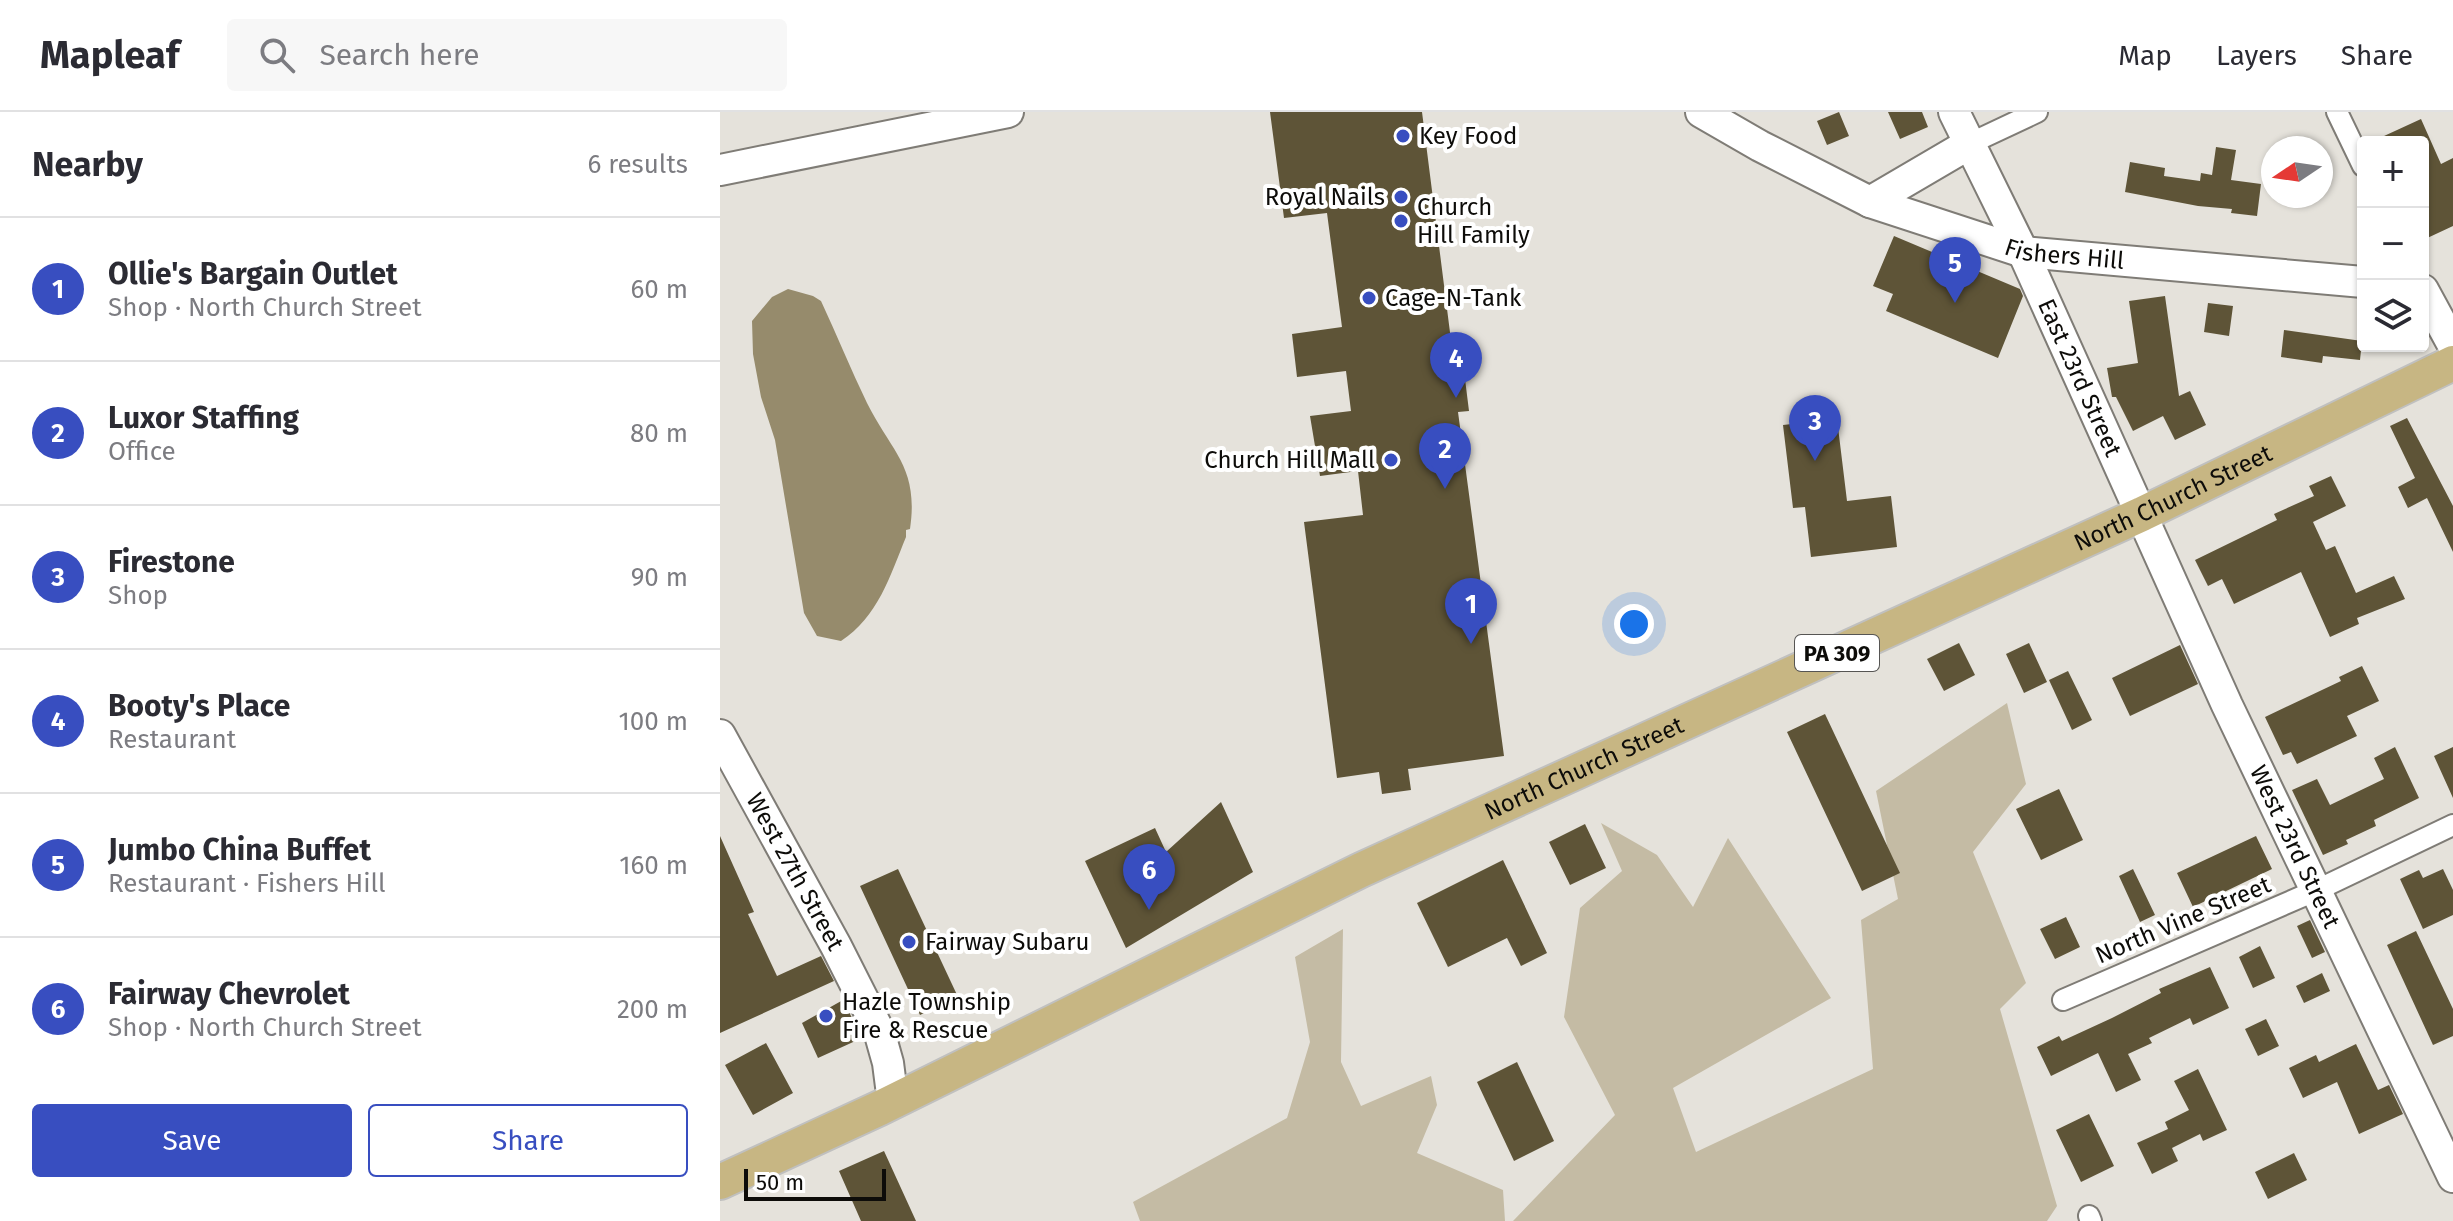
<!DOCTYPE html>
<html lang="en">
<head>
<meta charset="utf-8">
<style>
  body { margin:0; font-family:"Fira Sans",sans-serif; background:#f7f7f7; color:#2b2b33 }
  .controls { position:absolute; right:24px; top:24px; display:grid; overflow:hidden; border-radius:8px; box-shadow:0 2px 6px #0004 }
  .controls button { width:72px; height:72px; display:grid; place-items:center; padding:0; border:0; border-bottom:2px solid #e1e1e2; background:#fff; color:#2b2b33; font:40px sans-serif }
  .compass { position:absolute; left:1541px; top:24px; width:72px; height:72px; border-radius:50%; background:#fff; box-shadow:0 2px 6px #0004; rotate:257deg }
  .scale { position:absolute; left:24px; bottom:20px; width:142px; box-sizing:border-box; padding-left:8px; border:4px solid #0d0c09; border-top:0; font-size:22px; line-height:28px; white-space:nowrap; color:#0d0c09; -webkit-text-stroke:6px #fff; paint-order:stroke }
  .you { position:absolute; left:914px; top:512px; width:28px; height:28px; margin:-20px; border:6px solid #fff; border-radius:50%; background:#1a73e8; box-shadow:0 0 0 12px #1a73e833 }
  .badge { display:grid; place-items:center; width:52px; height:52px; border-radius:50%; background:#384ec0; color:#fff; font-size:26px; font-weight:700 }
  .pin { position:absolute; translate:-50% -66px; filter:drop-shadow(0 2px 4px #0008) }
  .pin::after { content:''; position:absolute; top:42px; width:28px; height:24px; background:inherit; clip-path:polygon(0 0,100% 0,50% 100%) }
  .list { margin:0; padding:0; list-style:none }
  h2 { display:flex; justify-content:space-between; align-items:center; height:104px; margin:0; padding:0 32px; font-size:34px }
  h2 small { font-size:26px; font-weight:400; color:#7c7c81 }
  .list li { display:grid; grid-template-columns:52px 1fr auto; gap:24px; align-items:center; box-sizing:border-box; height:144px; padding:0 32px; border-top:2px solid #e1e1e2 }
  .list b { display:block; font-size:30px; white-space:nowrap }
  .list p { margin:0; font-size:26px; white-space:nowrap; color:#7c7c81 }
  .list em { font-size:26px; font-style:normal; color:#7c7c81 }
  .actions { display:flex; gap:16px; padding:24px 32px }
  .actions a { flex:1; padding:18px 0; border:2px solid #384ec0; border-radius:8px; text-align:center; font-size:28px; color:#384ec0 }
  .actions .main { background:#384ec0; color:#fff }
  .icon { flex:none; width:44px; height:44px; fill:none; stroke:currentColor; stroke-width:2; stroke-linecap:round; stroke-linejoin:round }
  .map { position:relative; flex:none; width:1733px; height:1109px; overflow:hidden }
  header { display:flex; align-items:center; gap:48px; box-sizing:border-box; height:112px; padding:0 40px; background:#fff; border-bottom:2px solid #e1e1e2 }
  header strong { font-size:38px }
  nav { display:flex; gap:44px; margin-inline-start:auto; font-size:28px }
  .search { width:560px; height:72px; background:#f7f7f7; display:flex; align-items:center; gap:20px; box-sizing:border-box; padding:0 28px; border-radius:8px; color:#7c7c81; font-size:30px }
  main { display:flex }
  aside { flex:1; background:#fff }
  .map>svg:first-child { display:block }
  .green { fill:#c4bba4 }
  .water { fill:#968b6c }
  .building { fill:#5e5437 }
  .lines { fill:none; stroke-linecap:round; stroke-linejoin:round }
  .street-casing { stroke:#7f7c76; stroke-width:24 }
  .secondary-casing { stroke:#7f7c76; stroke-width:34 }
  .primary-casing { stroke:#c0c0bf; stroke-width:38 }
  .street { stroke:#fff; stroke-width:20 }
  .secondary { stroke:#fff; stroke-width:30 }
  .primary { stroke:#c7b683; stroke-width:34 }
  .poi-dot { fill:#384ec0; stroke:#fff; stroke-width:3 }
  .labels { text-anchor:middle; stroke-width:8; stroke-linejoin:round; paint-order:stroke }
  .shield { fill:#fff; stroke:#565553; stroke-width:2 }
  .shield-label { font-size:22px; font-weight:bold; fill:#0d0c09 }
  .poi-label { font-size:24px; fill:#0d0c09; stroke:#fff; text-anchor:start }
  .street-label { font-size:24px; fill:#0d0c09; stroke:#fff }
</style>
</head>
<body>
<header>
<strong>Mapleaf</strong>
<div class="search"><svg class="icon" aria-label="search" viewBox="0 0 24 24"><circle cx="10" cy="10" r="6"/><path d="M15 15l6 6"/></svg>Search here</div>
<nav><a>Map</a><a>Layers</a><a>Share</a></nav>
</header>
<main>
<aside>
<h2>Nearby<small>6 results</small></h2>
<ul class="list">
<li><span class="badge">1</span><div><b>Ollie's Bargain Outlet</b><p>Shop · North Church Street</p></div><em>60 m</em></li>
<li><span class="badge">2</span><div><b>Luxor Staffing</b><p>Office</p></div><em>80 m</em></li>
<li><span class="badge">3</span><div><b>Firestone</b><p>Shop</p></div><em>90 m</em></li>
<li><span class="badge">4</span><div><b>Booty's Place</b><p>Restaurant</p></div><em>100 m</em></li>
<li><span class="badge">5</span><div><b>Jumbo China Buffet</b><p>Restaurant · Fishers Hill</p></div><em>160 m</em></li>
<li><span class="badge">6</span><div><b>Fairway Chevrolet</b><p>Shop · North Church Street</p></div><em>200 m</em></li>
</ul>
<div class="actions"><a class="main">Save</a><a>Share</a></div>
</aside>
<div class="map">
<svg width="1733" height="1109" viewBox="0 0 1733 1109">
  <rect width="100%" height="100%" fill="#e5e2db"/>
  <path class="green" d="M1287,591l19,81 -53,68 53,131 -26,26 57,197 -10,15h-534l102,-106 -51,-98 16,-109 42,-37 -21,-48 56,32 36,52 35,-69 103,160 -158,90 23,64 177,-83 -12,-149 37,-21 -22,-108z
    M623,817l-2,133 20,44 70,-30 6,29 -20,48 86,37 2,31h-365l-7,-19 154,-84 23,-76 -15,-85z"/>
  <path class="water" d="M68,177l25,7 8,5c16,34 30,69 46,102 25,50 52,64 43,126l-4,1v7c-16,39 -28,80 -65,104l-24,-5 -13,-23 -29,-173 -14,-43 -8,-43 -1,-33 20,-24z"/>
  <path class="building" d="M550,0h152l31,244 9,-1 7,56 -11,1 46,344 -96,13 3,21 -29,4 -3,-22 -42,6 -33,-256 59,-7 -5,-44 -38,5 -10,-60 41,-5 -5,-40 -49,6 -5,-43 50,-7 -15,-114 -43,5z
    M1119,0l10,24 -22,9 -10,-24z
    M1168,0h34l6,15 -28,12z
    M1701,7l20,45 12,-6v68l-30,14v-98h-52z
    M1496,35l20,3 -5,30 30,4 -4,32 -26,-3 1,-4 -34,-3 -73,-14 5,-30 35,6 -1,8 36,5 1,-8 11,2z
    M1174,124l126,53 3,7 -25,62 -112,-47 7,-17 -20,-8z
    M1445,184l14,100 11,-5 16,34 -31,15 -12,-24 -30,15 -17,-34h-4l-5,-29 31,-5 -9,-62z
    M1488,191l25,3 -4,30 -25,-4z
    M1564,218l78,11 -2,19 -37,-4 -1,7 -41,-6z
    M1687,306l46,88v46l-26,-54 -19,10 -10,-21 17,-9 -25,-52z
    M1117,307l10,82 44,-5 6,51 -86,10 -6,-50 -12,1 -10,-83z
    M1611,364l15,30 -33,16 13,28 9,-4 21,47 38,-17 11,23 -48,19 2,6 -29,13 -29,-65 -67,32 -12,-25 -14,7 -13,-26 82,-40 -3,-6 40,-18 -5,-10z
    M1239,531l16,32 -31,16 -17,-32z
    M1309,531l18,39 -23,11 -18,-39z
    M1460,533l18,39 -68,32 -18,-38z
    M1642,554l17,35 -32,15 10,20 -60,28 -6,-12 -8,3 -18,-38 76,-36 -2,-4z
    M1348,559l24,49 -20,10 -23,-50z
    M1105,602l75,159 -38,18 -75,-159z
    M1675,635l24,51 -45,22 2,6 -30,14 2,4 -25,11 -31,-65 25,-11 13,26 54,-26 -10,-21z
    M1733,635v51l-19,-42z
    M1339,677l24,51 -42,20 -25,-51z
    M501,690l32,70 -127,76 -41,-87 70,-33 11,24z
    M865,712l21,44 -36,17 -21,-43z
    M0,724l34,76 -6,2 29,62 44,-20 13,25 -114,52z
    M1536,724l16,33 -79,38 -16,-34z
    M783,748l44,93 -26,13 -14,-28 -59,29 -31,-64z
    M178,757l60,128 -38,18 -60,-129z
    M1413,757l22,46 -15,7 -21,-46z
    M1723,757l10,21v25l-30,14 -23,-50 19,-9 4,8z
    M1346,805l14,30 -25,12 -15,-30z
    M1590,808l15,32 -13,6 -15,-32z
    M1696,819l37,78v27l-20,9 -46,-100z
    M1540,834l15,32 -22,10 -14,-31z
    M1490,855l19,41 -36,17 -3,-7 -41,20 3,5 -24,11 13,26 -25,12 -18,-39 -47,23 -14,-29 22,-11 3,5 50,-23 49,-25 -2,-4z
    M1602,861l8,18 -26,12 -8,-17z
    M123,888l19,38 -44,20 -16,-35z
    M1546,907l13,27 -21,10 -13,-27z
    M46,931l27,50 -40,22 -28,-50z
    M1636,932l22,46 11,-5 14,29 -44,20 -22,-52 -34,16 -14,-30 27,-13 3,7z
    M797,950l37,79 -40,20 -37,-79z
    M1478,957l29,61 -24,11 -3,-7 -28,14 6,13 -26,13 -15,-31 31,-14 -3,-7 24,-12 -15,-29z
    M1369,1002l25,52 -33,16 -25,-52z
    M164,1039l32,70h-55l-22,-50z
    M1574,1041l13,27 -39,19 -13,-27z"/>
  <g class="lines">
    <defs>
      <path id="street" d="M1617,0l26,54
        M1249,32l68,-32
        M1343,888l254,-110 136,-65
        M1369,1104l2,5"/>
      <g id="secondary">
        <path id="s1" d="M981,0l59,34 110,56 153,50 340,30"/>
        <path id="s2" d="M1234,0l69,140 204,453 226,472"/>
        <path d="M0,58l288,-58"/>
        <path d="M1150,90l99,-58"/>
        <path d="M1703,178l30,55"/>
        <path id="s3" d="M0,623l116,211 43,85 9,32 5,39"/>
      </g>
      <g id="primary">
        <path id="s4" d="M0,1070l160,-74 481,-238 781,-356 311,-151"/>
      </g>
    </defs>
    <use href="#street" class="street-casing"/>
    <use href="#secondary" class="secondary-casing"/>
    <use href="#primary" class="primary-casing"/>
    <use href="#street" class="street"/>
    <use href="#secondary" class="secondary"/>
    <use href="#primary" class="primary"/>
  </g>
  <g class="poi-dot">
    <circle cx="683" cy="24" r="8"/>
    <circle cx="681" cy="85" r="8"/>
    <circle cx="681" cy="109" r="8"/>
    <circle cx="649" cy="186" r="8"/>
    <circle cx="671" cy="348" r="8"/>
    <circle cx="189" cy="830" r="8"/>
    <circle cx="106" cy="904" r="8"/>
  </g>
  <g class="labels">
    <rect class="shield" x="1075" y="523" width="84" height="36" rx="6"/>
    <g class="shield-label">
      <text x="1117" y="549">PA 309</text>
    </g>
    <g class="poi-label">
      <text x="699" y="32">Key Food</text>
      <text x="665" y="93" text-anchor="end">Royal Nails</text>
      <text x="697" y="103">Church<tspan x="697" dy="28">Hill Family</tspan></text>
      <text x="665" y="194">Cage-N-Tank</text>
      <text x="655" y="356" text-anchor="end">Church Hill Mall</text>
      <text x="205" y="838">Fairway Subaru</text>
      <text x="122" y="898">Hazle Township<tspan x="122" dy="28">Fire &amp; Rescue</tspan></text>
    </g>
    <g class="street-label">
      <text dy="8" stroke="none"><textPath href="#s1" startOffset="394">Fishers Hill</textPath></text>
      <text dy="8" stroke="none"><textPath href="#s2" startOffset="294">East 23rd Street</textPath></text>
      <text dy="8" stroke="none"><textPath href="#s4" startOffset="1606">North Church Street</textPath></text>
      <text dy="8" stroke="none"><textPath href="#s4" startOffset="958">North Church Street</textPath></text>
      <text dy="8" stroke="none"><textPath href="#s2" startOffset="810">West 23rd Street</textPath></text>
      <text dy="8" stroke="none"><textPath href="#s3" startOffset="156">West 27th Street</textPath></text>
      <text transform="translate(1463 808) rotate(-23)" y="8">North Vine Street</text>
    </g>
  </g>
</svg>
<div class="controls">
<button>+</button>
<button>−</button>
<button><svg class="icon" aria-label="layers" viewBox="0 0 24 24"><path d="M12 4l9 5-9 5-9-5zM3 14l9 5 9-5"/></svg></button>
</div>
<svg class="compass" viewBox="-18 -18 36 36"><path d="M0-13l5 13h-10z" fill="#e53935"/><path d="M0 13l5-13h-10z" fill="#7c7c81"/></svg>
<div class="scale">50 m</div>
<div class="you"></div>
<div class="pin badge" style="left:751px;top:532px">1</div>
<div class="pin badge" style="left:725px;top:377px">2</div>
<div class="pin badge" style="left:1095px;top:349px">3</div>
<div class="pin badge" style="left:736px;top:286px">4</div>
<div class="pin badge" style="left:1235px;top:191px">5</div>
<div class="pin badge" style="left:429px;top:798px">6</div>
</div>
</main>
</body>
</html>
